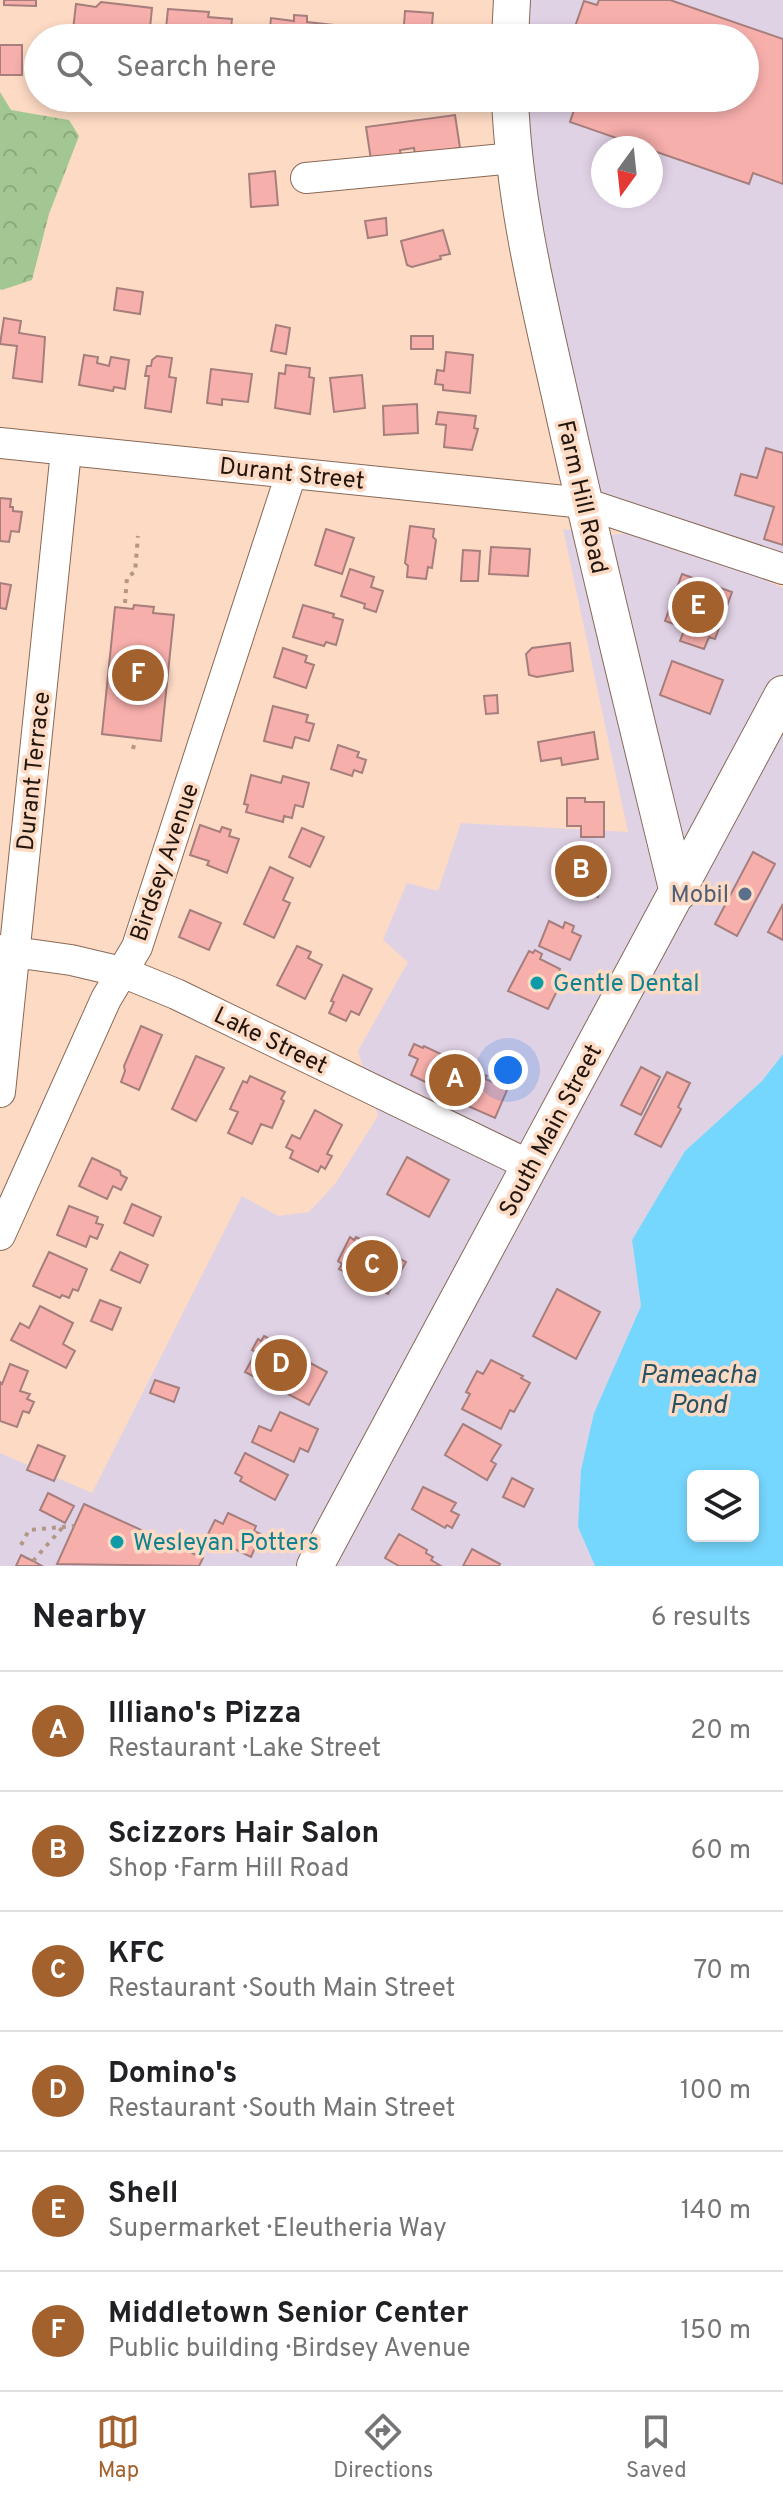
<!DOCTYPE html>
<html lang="en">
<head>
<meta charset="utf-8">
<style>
  body { margin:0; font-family:Overpass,sans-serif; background:#f2f2f2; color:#202124 }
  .controls { position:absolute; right:24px; bottom:24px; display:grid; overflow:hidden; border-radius:12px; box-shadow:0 4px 12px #0003 }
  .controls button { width:72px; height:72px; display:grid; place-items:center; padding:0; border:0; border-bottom:2px solid #e0e0e0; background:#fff; color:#202124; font:40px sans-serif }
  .compass { position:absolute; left:591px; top:136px; width:72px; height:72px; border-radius:50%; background:#fff; box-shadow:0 4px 12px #0003; rotate:195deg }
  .you { position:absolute; left:508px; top:1070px; width:28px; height:28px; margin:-20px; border:6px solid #fff; border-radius:50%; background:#1a73e8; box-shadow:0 0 0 12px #1a73e833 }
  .badge { display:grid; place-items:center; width:52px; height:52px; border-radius:50%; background:#a3612e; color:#fff; font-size:26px; font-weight:700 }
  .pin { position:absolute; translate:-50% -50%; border:4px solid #fff; box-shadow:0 2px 8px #0006 }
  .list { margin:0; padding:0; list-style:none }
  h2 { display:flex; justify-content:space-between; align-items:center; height:104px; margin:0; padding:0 32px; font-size:34px }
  h2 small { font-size:26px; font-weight:400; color:#757577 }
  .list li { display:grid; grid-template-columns:52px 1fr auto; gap:24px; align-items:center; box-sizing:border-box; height:120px; padding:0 32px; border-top:2px solid #e0e0e0 }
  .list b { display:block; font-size:30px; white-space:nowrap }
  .list p { margin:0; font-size:26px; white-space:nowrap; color:#757577 }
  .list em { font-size:26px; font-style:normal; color:#757577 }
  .icon { flex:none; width:44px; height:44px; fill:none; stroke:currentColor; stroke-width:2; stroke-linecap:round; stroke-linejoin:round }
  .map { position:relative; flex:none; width:783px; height:1566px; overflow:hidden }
  .search { position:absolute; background:#fff; box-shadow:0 4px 12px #0003; left:24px; right:24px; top:24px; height:88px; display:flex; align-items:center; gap:20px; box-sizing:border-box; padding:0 28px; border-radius:44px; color:#757577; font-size:30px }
  .sheet { height:824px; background:#fff }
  nav { display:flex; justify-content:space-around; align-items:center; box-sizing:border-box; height:112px; border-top:2px solid #e0e0e0; background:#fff; font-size:22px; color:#757577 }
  nav a { display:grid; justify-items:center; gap:4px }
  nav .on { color:#a3612e }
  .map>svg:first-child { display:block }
  .commercial { fill:#e0d2e5; fill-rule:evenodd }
  .forest { fill:url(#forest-crowns) }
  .water { fill:#76d7fe; fill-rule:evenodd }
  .building { fill:#f7afac; stroke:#a67e7c; stroke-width:2 }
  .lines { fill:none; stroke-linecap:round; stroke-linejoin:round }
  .minor-casing { stroke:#886956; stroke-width:32 }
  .major-casing { stroke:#886956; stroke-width:38 }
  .path { stroke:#b29786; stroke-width:4; stroke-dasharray:4 6; stroke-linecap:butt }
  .minor { stroke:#fff; stroke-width:30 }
  .major { stroke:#fff; stroke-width:36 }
  .service-dot { fill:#5c6f8a; stroke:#fddac4; stroke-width:3 }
  .culture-dot { fill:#0f9aa8; stroke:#fddac4; stroke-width:3 }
  .labels { text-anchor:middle; stroke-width:7; stroke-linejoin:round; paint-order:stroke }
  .street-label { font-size:24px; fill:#22160e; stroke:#fddac4 }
  .service-label { font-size:24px; fill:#4e5e75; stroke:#fddac4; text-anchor:end }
  .culture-label { font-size:24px; fill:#0d838f; stroke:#fddac4; text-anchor:start }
  .water-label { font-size:26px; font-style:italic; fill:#275262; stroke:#fddac4 }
</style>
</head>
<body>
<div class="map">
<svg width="783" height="1566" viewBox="0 0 783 1566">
  <defs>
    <pattern id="forest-crowns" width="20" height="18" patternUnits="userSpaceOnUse" patternTransform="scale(2)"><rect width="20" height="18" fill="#a3c792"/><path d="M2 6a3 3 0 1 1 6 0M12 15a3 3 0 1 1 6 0" fill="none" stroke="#8caa7d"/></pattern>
  </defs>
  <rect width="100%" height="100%" fill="#fddac4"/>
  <path class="commercial" d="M528,0h255v562l-179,-61 -9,-12 -61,-285 -9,-106h220v-60h-220zM603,148h48v48h-48z
    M563,529l48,6 16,-2 129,43 27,12v466l-21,27 -77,70 -53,89 9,66 -47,107 -16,114 17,39h-595v-113l92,40 150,-297 36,20 31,-4 26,-28 43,-68 -20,-65 50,-89 -25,-22 24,-57 31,8 23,-68 167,9z"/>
  <path class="forest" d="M0,92l11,18 58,10 10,16 -30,78 -17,66 -30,10 -2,-1z"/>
  <path class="water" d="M783,1054v512h-188l-17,-39 3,-57 13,-57 47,-107 -9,-66 53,-89 77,-70zM693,1476h60v60h-60z"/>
  <path class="building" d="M4,0h32v6l-32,-1z
    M599,0h71l113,39v145l-30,-11 -4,11 -179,-62 8,-24h167v-60h-174l13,-37 13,4z
    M101,2l51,6 -3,30h-30l-46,-8 3,-26 20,3z
    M168,9l41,3 -1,5 24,2 -2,19h-65z
    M405,11l28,2 -2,25h-28z
    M294,15l13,1v6l35,4 -1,12h-72l2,-20 23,3z
    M0,45h22v30h-22z
    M455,115l5,33 -45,6 -1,-6 -14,2 1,6 -30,4 -5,-33z
    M275,171l3,34 -27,2 -2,-33z
    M386,218l1,17 -19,3 -3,-17z
    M443,230l7,24 -10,2 1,3 -29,8 -5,-2 -6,-24z
    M117,288l26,4 -3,22 -26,-4z
    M4,318l17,3 -2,12 26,4 -3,45 -29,-4 4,-32 -17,-2z
    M276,325l14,3 -4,26 -15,-3z
    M411,336h22v13h-22z
    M446,352l27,3 -3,38 -27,-3v-5l-8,-1 2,-14 7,1z
    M84,355l14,2 -1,6 12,3 2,-9 18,3 -4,29 -11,-2 -1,4 -34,-6z
    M157,356l15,2 -3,19 7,1 -5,34 -26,-4 4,-32h-4l2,-10h4l1,-6z
    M286,365l24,3 -1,9 5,1 -4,36 -35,-6 4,-35 6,1z
    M211,369l41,5 -4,28 -26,-3v6l-15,-2z
    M362,375l3,33 -31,4 -4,-34z
    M417,404l1,29 -34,2 -1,-29z
    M438,412l38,4 -2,12 4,1 -6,21 -28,-3 2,-22 -10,-1z
    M766,448l17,5v92l-19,-6 10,-32 -39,-12 6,-21 16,4z
    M0,498l11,1 -1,8h3v4l9,1 -3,20 -8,-1 -2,11 -9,-1z
    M410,526l24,3 -1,8 3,3 -4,28 -4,-1 -2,12 -19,-2 1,-11 -3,-3z
    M326,529l28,9 -12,36 -27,-9z
    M491,547l39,2 -2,27 -39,-2z
    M463,550l17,1 -2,30h-17z
    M350,569l24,8 -3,10 12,4 -7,21 -12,-4 1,-4 -24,-8z
    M682,574l50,18 -17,47 -6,-2 -5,12 -24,-8 5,-13 -20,-7z
    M0,583l11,2 -5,24 -6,-1z
    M134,605l20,2 -1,6 21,2 -13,126 -59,-7 13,-127 18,2z
    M303,605l31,9 -1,3 10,3 -7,25 -10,-3 -2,4 -31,-9z
    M570,643l3,28 -36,6 -8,-2 -3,-21 6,-6z
    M283,648l24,8 -2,6 9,3 -8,23 -32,-11z
    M672,661l51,19 -13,34 -50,-19z
    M497,695l1,18 -12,1 -2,-18z
    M273,706l35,9 -2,7 8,2 -5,17 -14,-4 -3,11 -28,-7z
    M594,732l4,27 -36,6 -1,-7 -20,3 -3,-19z
    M338,745l21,7 -2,5 9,3 -4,13 -8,-3 -2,6 -21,-7z
    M251,775l30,8 2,-7 26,7 -6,24 -8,-2 -3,13 -8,-2 -1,6 -37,-10 2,-7 -4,-1z
    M567,798h18v4h19v35h-23v-11h-14z
    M200,825l20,7 2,-5 9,3 -2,6 10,3 -12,34 -20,-8 2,-4 -19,-6z
    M302,828l22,9 -14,30 -21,-10z
    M753,852l22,12 -38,72 -22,-12z
    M568,854l39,11 -3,12 3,1 -2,8 -4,-1 -3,12 -39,-11v-3l-5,-2 6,-23 6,2z
    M270,867l23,11 -10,22 7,3 -16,35 -30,-14z
    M783,904v36l-15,-8z
    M190,910l31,13 -12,27 -30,-13z
    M549,921l14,7 2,-6 9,4 -2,6 9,4 -11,24 -31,-14z
    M297,946l14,6 -3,6 14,7 -17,34 -28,-14z
    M535,950l7,4 -2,5 20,10 -1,3 6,3 -17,34 -40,-18 21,-40 4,2z
    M343,975l29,14 -13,26 -8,-4 -5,10 -17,-8 5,-11 -3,-1z
    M141,1026l21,9 -23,55 -18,-8 4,-11 -1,-5z
    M414,1044l9,4 1,-2 63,30 -2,3 10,4 3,-8 13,6 -16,37 -61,-27 2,-4 -25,-12 7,-16 -9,-4z
    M196,1056l28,12 -28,53 -24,-12z
    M641,1067l19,10 -19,38 -20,-10z
    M667,1072l23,11 -12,24 3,2 -20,38 -26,-13z
    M250,1076l35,16 -4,7 3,2 -12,27 -11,-4 -9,20 -24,-11 10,-21 -8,-3 13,-28 4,2z
    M315,1110l27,15 -15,29 5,2 -7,13 -4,-3 -3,6 -28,-14 3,-7 -7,-4 6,-12 8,4z
    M407,1157l42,23 -20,37 -42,-23z
    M92,1158l28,13 1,4 6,3 -6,12 -8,-4 -6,13 -28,-13z
    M132,1204l29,13 -8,19 -29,-13z
    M69,1206l29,11 -2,6 7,2 -6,14 -7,-3 -4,11 -29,-12z
    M350,1237l4,3 2,-3 50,25 -18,32 -49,-25 3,-5 -4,-3z
    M49,1252l38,17 -9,22 -5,-2 -4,9 -7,-3 -2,3 -27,-12z
    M120,1252l28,13 -8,18 -29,-13z
    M557,1289l43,23 -24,47 -43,-23z
    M100,1300l21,8 -9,22 -21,-9z
    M40,1306l33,17 -10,21 12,7 -9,17 -55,-28 9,-17 9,5z
    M264,1336l26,14 1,-3 12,6 -2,5 26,14 -18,33 -64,-33 11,-20 -4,-2 6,-11 3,2z
    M491,1360l32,16 -2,2 9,5 -16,29 -4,-2 -9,19 -39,-20 8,-15 -4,-2 11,-21 6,3z
    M10,1364l18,7 -8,20 10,3 -3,5 7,3 -5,11 -6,-2 -6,16 -17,-6v-39l2,2z
    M155,1380l24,8 -5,14 -24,-9z
    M280,1412l38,17 -10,23 -8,-4 -6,14 -42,-20 7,-16 12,5z
    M463,1424l38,21 -10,16 5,3 -9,16 -42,-25z
    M38,1445l27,11 -11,25 -27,-11z
    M245,1453l43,22 -13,25 -35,-19 2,-4 -7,-4z
    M512,1478l21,11 -9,18 -21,-10z
    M423,1487l33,16 -5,8 8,4 -7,13 -5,-3 -2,3 -33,-19z
    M48,1493l26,13 -9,17 -25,-13z
    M84,1504l119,54 -4,8 -142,-2z
    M228,1513l28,13 -2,5 7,3 -10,23 -44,-21 8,-16 8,4z
    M399,1534l28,16 -1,3 7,4 -2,3 10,6h-42l-14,-8z
    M472,1549l28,15 -1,2h-36z
    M21,1555l12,6 9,5h-26z"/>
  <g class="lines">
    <defs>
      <path id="minor" d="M306,178l208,-20
        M0,443l584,60 199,66
        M0,950l71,10 51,12 54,22 355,172
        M0,1092l66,-641
        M0,1235l106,-236 31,-52 154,-473"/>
      <path id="major" d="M510,38l2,-38
        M510,98c4,106 30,208 53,311 36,162 76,323 115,484
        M315,1566l468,-872"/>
    </defs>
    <use href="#minor" class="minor-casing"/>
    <use href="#major" class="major-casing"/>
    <path class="path" d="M125,603l2,-26 8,-5 3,-36
      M133,749l3,-11
      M21,1545l8,-15 45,-4
      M33,1561l29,-33"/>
    <use href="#minor" class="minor"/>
    <use href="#major" class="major"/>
  </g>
  <circle class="service-dot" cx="745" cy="894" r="8"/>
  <g class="culture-dot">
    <circle cx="537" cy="983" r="8"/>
    <circle cx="117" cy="1542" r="8"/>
  </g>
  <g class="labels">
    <g class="street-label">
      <text transform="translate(292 473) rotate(6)" y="8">Durant Street</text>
      <text transform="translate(583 497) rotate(77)" y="8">Farm Hill Road</text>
      <text transform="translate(33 771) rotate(-84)" y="8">Durant Terrace</text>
      <text transform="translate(164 862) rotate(-71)" y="8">Birdsey Avenue</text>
      <text transform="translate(271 1040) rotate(26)" y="8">Lake Street</text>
      <text transform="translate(550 1130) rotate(-62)" y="8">South Main Street</text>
    </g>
    <g class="service-label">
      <text x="729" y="902">Mobil</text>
    </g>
    <g class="culture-label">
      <text x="553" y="991">Gentle Dental</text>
      <text x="133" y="1550">Wesleyan Potters</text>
    </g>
    <g class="water-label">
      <text x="698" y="1383">Pameacha<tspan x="698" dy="30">Pond</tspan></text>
    </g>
  </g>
</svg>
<div class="controls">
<button><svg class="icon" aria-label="layers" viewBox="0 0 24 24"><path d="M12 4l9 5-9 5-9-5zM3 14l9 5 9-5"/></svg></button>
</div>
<svg class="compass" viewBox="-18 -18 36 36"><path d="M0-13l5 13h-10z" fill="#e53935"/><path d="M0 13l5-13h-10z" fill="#757577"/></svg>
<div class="you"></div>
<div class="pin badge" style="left:455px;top:1080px">A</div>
<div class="pin badge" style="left:581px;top:871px">B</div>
<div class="pin badge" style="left:372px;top:1266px">C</div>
<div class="pin badge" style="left:281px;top:1365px">D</div>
<div class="pin badge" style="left:698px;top:607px">E</div>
<div class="pin badge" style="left:138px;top:675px">F</div>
<div class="search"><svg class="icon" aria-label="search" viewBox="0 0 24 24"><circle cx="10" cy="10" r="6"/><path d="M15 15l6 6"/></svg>Search here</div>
</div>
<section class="sheet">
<h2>Nearby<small>6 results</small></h2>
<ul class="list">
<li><span class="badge">A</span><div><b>Illiano's Pizza</b><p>Restaurant · Lake Street</p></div><em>20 m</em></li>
<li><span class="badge">B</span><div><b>Scizzors Hair Salon</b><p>Shop · Farm Hill Road</p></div><em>60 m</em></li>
<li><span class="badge">C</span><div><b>KFC</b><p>Restaurant · South Main Street</p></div><em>70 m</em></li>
<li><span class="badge">D</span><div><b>Domino's</b><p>Restaurant · South Main Street</p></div><em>100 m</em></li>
<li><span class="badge">E</span><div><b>Shell</b><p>Supermarket · Eleutheria Way</p></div><em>140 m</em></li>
<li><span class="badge">F</span><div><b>Middletown Senior Center</b><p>Public building · Birdsey Avenue</p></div><em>150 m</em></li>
</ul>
</section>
<nav>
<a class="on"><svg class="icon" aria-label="map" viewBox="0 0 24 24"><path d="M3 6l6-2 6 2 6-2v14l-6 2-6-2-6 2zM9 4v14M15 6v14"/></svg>Map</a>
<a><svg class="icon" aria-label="directions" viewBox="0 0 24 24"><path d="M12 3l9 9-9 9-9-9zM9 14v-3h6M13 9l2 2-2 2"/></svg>Directions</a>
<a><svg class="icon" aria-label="saved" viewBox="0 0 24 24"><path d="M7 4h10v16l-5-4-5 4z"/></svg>Saved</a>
</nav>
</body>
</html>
